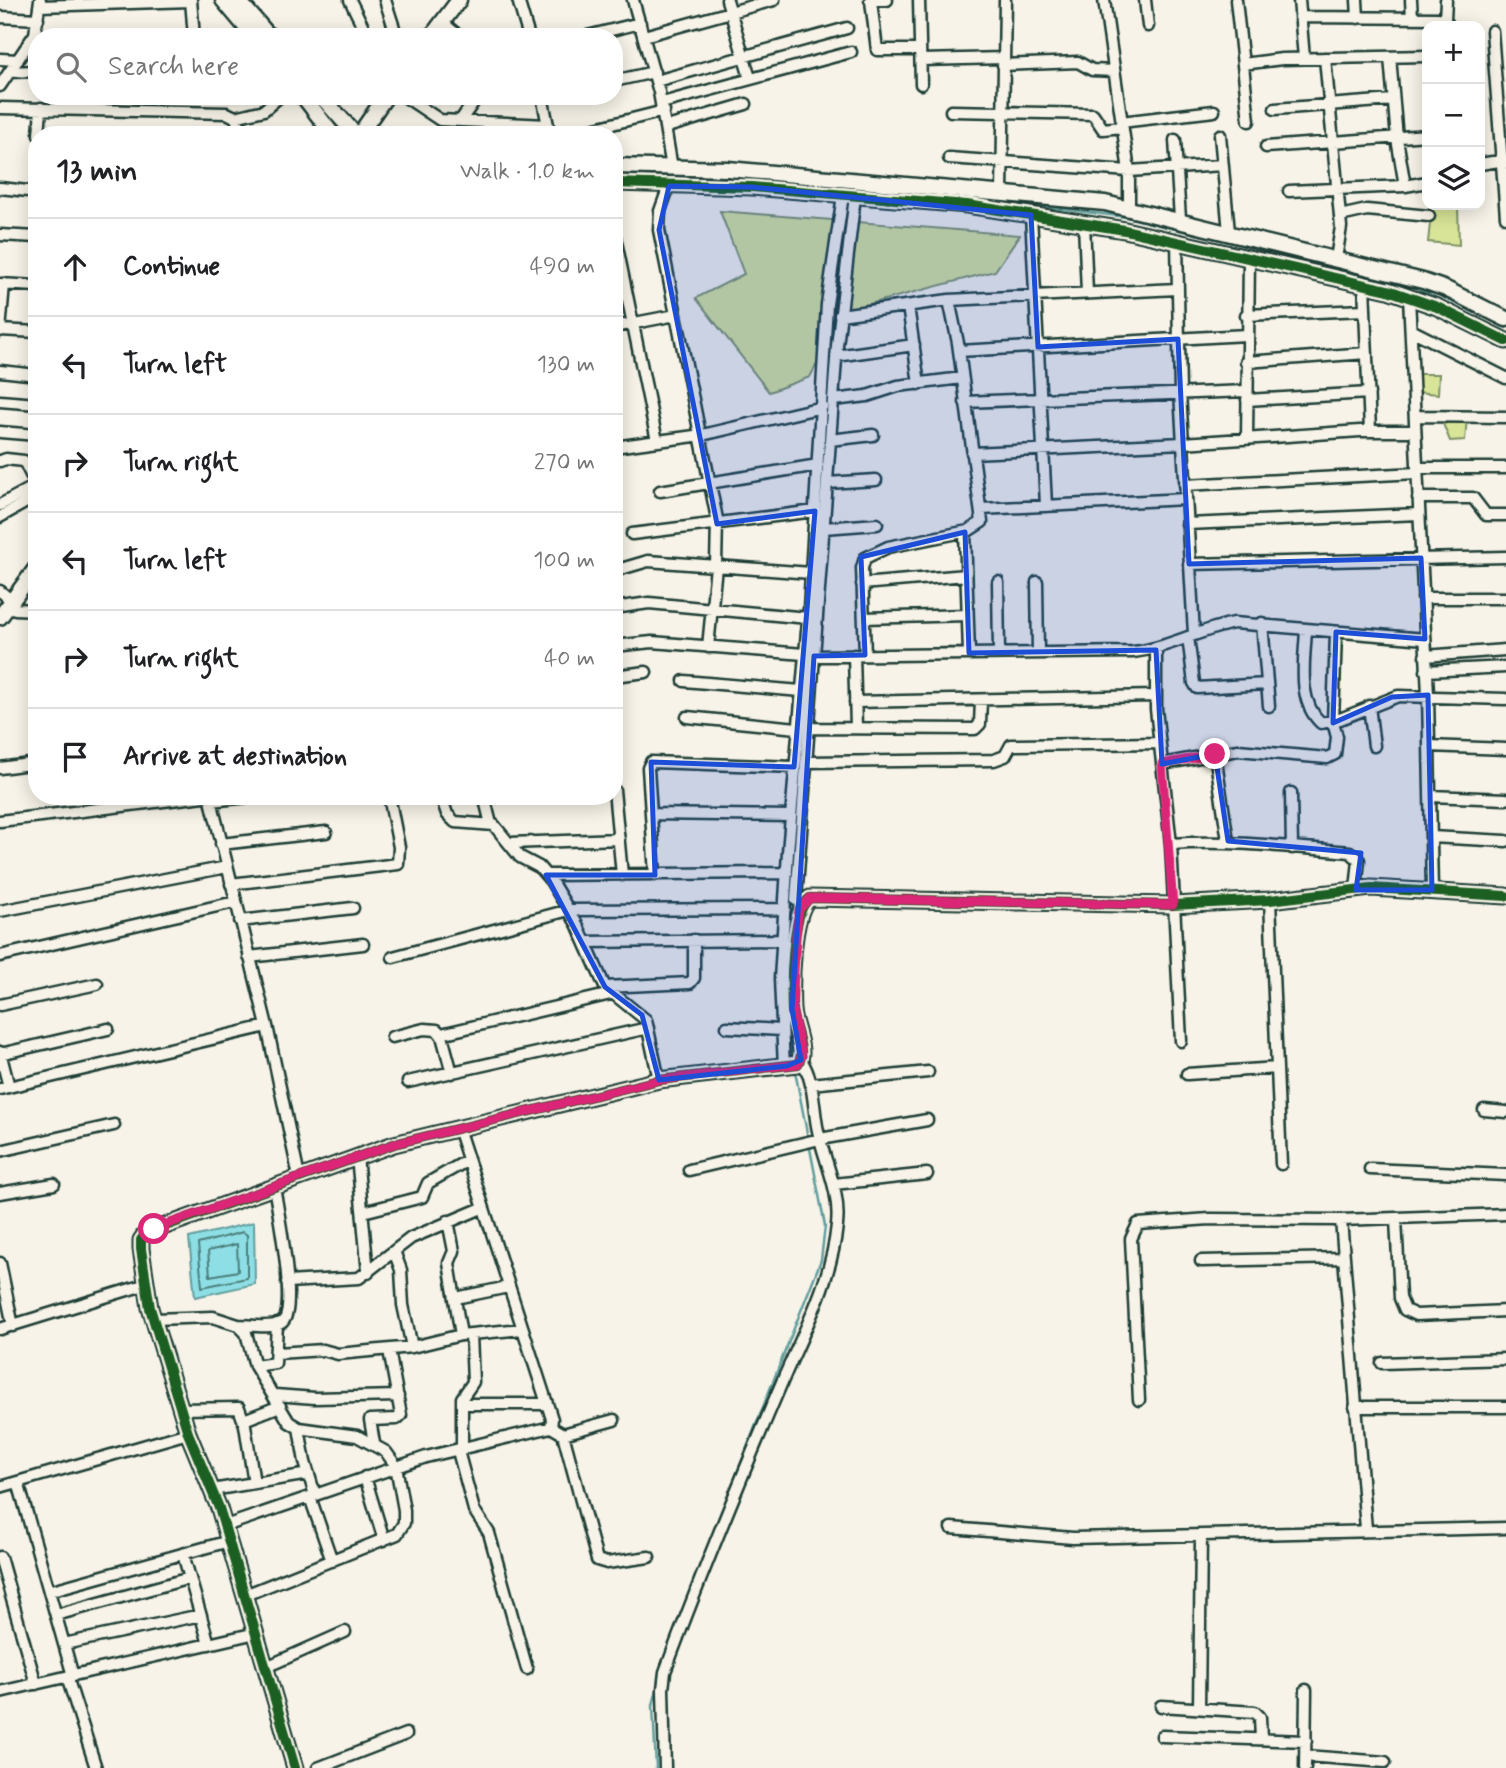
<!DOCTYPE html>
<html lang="en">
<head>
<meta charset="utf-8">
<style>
  body { margin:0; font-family:Mynerve,sans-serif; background:#f2f2f2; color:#202124 }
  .controls { position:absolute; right:21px; top:21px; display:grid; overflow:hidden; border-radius:14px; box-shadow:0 4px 18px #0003 }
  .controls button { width:63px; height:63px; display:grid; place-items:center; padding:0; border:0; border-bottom:2px solid #e0e0e0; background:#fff; color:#202124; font:35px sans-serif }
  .stop { position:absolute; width:21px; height:21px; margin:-16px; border:5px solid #db2777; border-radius:50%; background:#fff }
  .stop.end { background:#db2777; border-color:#fff; box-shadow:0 2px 7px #0008 }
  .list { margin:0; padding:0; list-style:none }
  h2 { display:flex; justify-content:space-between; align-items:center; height:91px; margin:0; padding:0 28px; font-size:30px }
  h2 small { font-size:23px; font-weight:400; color:#757577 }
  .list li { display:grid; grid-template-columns:46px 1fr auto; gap:21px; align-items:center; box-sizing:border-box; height:98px; padding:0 28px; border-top:2px solid #e0e0e0 }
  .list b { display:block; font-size:26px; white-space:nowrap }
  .list em { font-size:23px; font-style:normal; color:#757577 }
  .icon { flex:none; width:38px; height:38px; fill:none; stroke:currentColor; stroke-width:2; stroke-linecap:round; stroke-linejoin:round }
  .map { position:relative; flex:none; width:1506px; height:1768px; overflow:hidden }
  .search { position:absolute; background:#fff; box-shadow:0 4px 18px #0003; left:28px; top:28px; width:595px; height:77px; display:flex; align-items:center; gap:18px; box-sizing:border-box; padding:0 24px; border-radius:28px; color:#757577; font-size:26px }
  .panel { position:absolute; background:#fff; box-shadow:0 4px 18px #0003; left:28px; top:126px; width:595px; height:679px; border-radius:28px }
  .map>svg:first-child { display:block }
  .green { fill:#d8e497; stroke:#7c9066; stroke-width:2 }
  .water { fill:#8edfe5; stroke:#629e9e; stroke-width:2 }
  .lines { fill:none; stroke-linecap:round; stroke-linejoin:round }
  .shore { stroke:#4b7e7b; stroke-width:2 }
  .stream { stroke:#629e9e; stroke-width:2.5 }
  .street-casing { stroke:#1f3d34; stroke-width:15 }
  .secondary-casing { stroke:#1f3d34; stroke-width:19 }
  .street { stroke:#f7f3e8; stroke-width:10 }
  .secondary { stroke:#f7f3e8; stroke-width:14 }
  .cycleway-casing { stroke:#f7f3e8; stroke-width:15 }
  .cycleway { stroke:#1b5e20; stroke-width:10 }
  .route { stroke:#db2777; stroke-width:9 }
  .marked { fill:#1d4ed8; fill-opacity:0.2; stroke:#1d4ed8; stroke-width:5; stroke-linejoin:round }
</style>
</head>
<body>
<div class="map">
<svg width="1506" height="1768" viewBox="0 0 1506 1768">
  <rect width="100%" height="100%" fill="#f7f3e8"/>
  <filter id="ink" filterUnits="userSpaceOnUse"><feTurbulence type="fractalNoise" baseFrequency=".0143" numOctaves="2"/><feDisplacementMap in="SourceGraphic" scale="14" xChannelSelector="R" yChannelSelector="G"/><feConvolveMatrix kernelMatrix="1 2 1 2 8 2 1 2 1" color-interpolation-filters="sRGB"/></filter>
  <g filter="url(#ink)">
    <path class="green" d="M1432,205h26l1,40 -31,-3z
      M720,211l300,24 -25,36 -149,39 -36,67 -41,15 -73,-94 48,-24z
      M1417,374h22l-1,20 -21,-2z
      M1467,418l-2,22 -15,1 -7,-17z"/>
    <path class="water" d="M254,1222l1,62 -60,13 -6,-59z"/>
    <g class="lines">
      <path class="shore" d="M243,1232l4,3v43l-45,9 -4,-43z
        M237,1244l1,27 -28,5 -2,-25z"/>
      <path class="stream" d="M312,96l33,39
        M614,174l43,2
        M695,178l35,1
        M782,183l209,17 135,17 304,74 76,37
        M1418,289l88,43
        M825,416l6,-91 9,-65
        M791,884l8,-109
        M787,1030l6,31
        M705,1554l116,-294 4,-34 -30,-155
        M665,1658l20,-52
        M656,1768l-3,-63 6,-23"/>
      <defs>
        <path id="street" d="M191,0l3,37
          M350,0l18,37
          M385,0l12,37
          M518,0l11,37
          M633,0l26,92 13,76
          M727,0l23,78
          M870,0h17
          M919,0l2,84
          M1104,0l25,171v36
          M1145,0l3,26
          M1236,0l13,121
          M1299,0l5,58
          M1357,0l1,18
          M1411,0l1,18
          M871,1l6,49h43
          M40,6l151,-5
          M0,17l38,2
          M1300,17l138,1 7,2 4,6
          M1445,20l1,-20
          M442,22l18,15
          M1492,31l14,186
          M644,36l130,-36
          M583,37l57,-14
          M1390,57l7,82 8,47
          M1325,58l16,169 -5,32
          M0,59l18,1
          M921,60l83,-2
          M1243,64l39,-5 145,-3
          M1003,65l75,-3 14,8 22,1
          M9,72l28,-1
          M614,81l40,-9
          M656,81l191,-53
          M0,86l35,-52 5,-34
          M404,96l36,24 108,5
          M542,96l8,39
          M662,103l189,-51
          M0,108l227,5 8,4 10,18
          M1275,109l118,-9
          M951,111l142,3 10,15 19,-2
          M235,117l29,-7 16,-14
          M460,121l18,-25
          M1121,122l93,-11
          M667,127l79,-23
          M39,135l2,-27
          M568,135l96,-24
          M1220,135l9,97
          M1175,140l5,79
          M1266,147l161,-12
          M949,158l180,13 94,-6
          M1480,164l25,-4
          M669,186l-9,25 -1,19 58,289 -1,47 -8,81
          M0,188l37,4
          M1289,191l116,-5 22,-4
          M36,192l1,-11
          M1002,193l3,-193
          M1031,215l15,290
          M1340,216l27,-6 62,6
          M1084,223l3,70
          M614,232l43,209
          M0,235l37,2
          M1177,241l3,151 14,242
          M0,284l37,2
          M1364,284l6,147
          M1414,300l-5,-3 19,398 4,195
          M908,306l11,78
          M840,315l109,-15 228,-11
          M1246,315l119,-5
          M614,327l62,-12
          M0,330l37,2
          M1411,330l95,48
          M0,331l4,-47
          M959,351l287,-16
          M836,356l78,-11
          M1246,362l121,-9
          M0,371l37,4
          M833,400l34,-4 31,-10 64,-8
          M1247,400l122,-7
          M0,401l37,3
          M965,402l282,-11
          M1415,416l91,1
          M0,432l37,3
          M1247,439l2,-182
          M830,440l43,-5
          M614,447l88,-12 120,-28
          M972,453l211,-10 177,-12h55
          M0,461l6,-2 18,2 12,24
          M1417,468h89
          M827,483l49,-3
          M1185,485l232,-12
          M660,491l158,-26
          M1418,498h55l13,17h20
          M0,505l37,-20
          M981,509l205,-10
          M0,517l37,-21
          M1187,524l232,-10
          M824,528l53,-4
          M965,532l4,121
          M632,534l183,-23
          M1189,564l317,-7
          M614,571l34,-10 163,12
          M998,582l1,71
          M1037,582l1,71
          M862,584l104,-9
          M0,591l12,10
          M1423,598h83
          M614,608l35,-5 159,15
          M15,609l22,1
          M864,618l103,-3
          M1262,623l7,83
          M1306,629c-1,30 -10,71 15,94l19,-4 58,-23 108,3
          M1188,637l6,46 3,5 70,-4
          M614,646l38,-4 152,12
          M1156,650v59l15,135 10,197
          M854,655l2,73
          M865,655l-3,-87 3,-10 23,-11 80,-16 14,-9 -24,-179 -9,-43
          M814,656l319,-4c36,-4 66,-22 101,-29l191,16
          M1425,656l80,-6
          M1426,671l80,-4
          M614,676l32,-4
          M684,681l117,10
          M855,702l301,-6
          M1369,706l5,40
          M687,717l110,11
          M808,728l167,1 5,-5 1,-24
          M1429,746l77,3
          M1215,754l13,87
          M806,762l188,-2 11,-4 6,-11h6l143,-2
          M1162,764l76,-14 89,8 8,-4 2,-17 -4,-15 3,-90
          M0,768l37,-5
          M614,790l8,85
          M1291,793l1,55
          M210,796l57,230 32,151
          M441,796l6,18 8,8 39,3 26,32 19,10 12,14 26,43 28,63 41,33 13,60
          M484,796l7,28
          M1430,796l76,3
          M211,801l46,-5
          M651,814l140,2
          M0,821l204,-25
          M1431,837l75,4
          M510,843l109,-4
          M221,844l105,-12
          M1171,844c59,-4 119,3 179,8l9,8 -3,30
          M546,875l241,-2
          M655,875l-7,-107 3,-6 143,5
          M231,884l167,-20 1,-17 -10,-51
          M796,900l41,-554 18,-150
          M1270,900l11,264
          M0,911l227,-44
          M240,921l113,-13
          M585,942l197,-2
          M0,956l235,-54
          M249,957l114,-13
          M393,957l176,-47 216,-1
          M605,987l85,-4 4,-5v-38
          M0,1005l97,-21
          M727,1027l54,3
          M441,1034l170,-40
          M392,1037l32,-8 13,1 5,6 10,37
          M0,1052l9,35
          M0,1054l108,-25
          M784,1067l-4,-88 8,-127 21,-244 18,-304 16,-109
          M1187,1074l90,-6
          M408,1082l240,-54
          M811,1084l117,-12
          M0,1089l267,-63
          M1484,1110l22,2
          M0,1151l114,-26
          M357,1156l11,117
          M1370,1169l136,6
          M689,1170l131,-31 107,-19
          M834,1184l93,-10
          M0,1193l54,-9
          M363,1212l59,-15 6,-14 40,-23
          M1396,1219l4,79 5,12 11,5 90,-4
          M1341,1220l25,309
          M448,1221l6,30 -5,12 12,72
          M394,1251l7,19 2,35 9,42
          M1201,1261l142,-3
          M0,1263l13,63
          M287,1282l72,-4 52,-40 71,-30
          M456,1298l52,-11
          M153,1319l60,-2 25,8 8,8 9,33 34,56 10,6 58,8 29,16 10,14 8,44v13l-7,11 -152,61
          M238,1325c12,0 32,4 43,-2 18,-9 -4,-116 -7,-137
          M0,1329l144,-44
          M277,1353l46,-3 15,4 74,-7 49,-12 61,-6
          M1382,1363l124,-4
          M255,1366l20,-3 2,-39
          M275,1395l40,3 83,-2
          M1139,1400l-8,-161 7,-15 72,-5 131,1 165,-6
          M462,1404h85
          M1355,1407h151
          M181,1409l58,-1 6,17 9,58
          M244,1420l36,-14
          M551,1427l12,7 34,126 10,3 42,-6
          M299,1428l6,34 10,33
          M563,1434l51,-14
          M374,1443l-4,-23 27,-1 4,-4 -12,-65
          M462,1450v-52l11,-16 -2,-48
          M458,1451l16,59 15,23 38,136
          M365,1477l19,63
          M18,1482l55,194
          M0,1487l188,-54
          M212,1490l97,-16
          M310,1497l22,64
          M225,1526l201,-69 125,-30 1,-8 -94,-291
          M951,1528l122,10 433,-10
          M183,1554l26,90
          M0,1557l36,127
          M49,1591l180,-50
          M56,1615l134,-37
          M64,1644l137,-29
          M266,1667l79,-35
          M67,1677l29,91
          M0,1692l256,-59
          M1161,1706l94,6 5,5 1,22
          M1199,1708l2,-171
          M1162,1736l144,5
          M1306,1756l79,6
          M318,1768l88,-34
          M665,1768l-2,-79 2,-17c37,-100 78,-199 120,-297 21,-48 47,-97 52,-150 4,-35 -14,-65 -20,-99 -4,-22 -3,-47 -16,-66
          M1305,1768l1,-78"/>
        <path id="secondary" d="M223,0l31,37
          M238,0l32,37
          M431,37l28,-37
          M303,96l30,39
          M321,96l35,39
          M359,135l27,-39
          M614,166l114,3 377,34 318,78 23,8 60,30
          M614,183l138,4 215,18 158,25 263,60 49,17 69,34
          M0,617l37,-50
          M295,1768l-76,-260 -31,-75 -38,-125 -9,-59v-9l5,-7 248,-89 265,-64 139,-16c9,-13 -5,-39 -6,-54 -1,-23 -1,-100 18,-112l363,7 97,-5 101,-12 135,8"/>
      </defs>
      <use href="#street" class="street-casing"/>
      <use href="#secondary" class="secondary-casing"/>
      <use href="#street" class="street"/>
      <use href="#secondary" class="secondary"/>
      <defs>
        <path id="cycleway" d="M614,183l138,4 215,18 158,25 263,60 49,17 69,34
          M295,1768l-76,-260 -31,-75 -38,-125 -9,-59v-9l5,-7 248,-89 265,-64 139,-16c9,-13 -5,-39 -6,-54 -1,-23 -1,-100 18,-112l363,7 97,-5 101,-12 135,8"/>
      </defs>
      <use href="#cycleway" class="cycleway-casing"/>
      <use href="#cycleway" class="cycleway"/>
    </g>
  </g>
  <g class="lines" filter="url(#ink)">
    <path class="route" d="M154,1229l240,-85 265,-64 139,-16 4,-8 -10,-47 4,-74 3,-25 11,-12 363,7 -11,-141 53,-10"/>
  </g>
  <path class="marked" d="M669,186l83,1 279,28 7,132 140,-8 11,225 232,-6 4,81 -89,-7 -3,91 59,-26 36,-2 4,195h-76l5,-37 -133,-12 -13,-87 -53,10 -6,-114 -187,3 -4,-121 -104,25 4,98 -51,1 -22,353 9,51 -14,6 -128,14 -17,-65 -37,-28 -59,-112h109l-4,-113 143,5 21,-256 -98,13 -58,-294z"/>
</svg>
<div class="controls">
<button>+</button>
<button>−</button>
<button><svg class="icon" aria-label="layers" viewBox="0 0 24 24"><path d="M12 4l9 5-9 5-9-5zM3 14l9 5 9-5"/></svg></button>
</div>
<div class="stop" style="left:154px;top:1229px"></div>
<div class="stop end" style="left:1215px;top:754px"></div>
<div class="search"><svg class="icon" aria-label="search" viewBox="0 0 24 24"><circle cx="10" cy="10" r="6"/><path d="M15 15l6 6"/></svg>Search here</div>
<section class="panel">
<h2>13 min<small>Walk · 1.0 km</small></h2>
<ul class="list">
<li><svg class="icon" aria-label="ahead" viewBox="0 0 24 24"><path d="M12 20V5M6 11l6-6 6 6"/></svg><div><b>Continue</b></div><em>490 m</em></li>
<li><svg class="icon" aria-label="left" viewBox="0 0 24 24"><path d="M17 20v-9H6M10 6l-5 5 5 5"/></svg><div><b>Turn left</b></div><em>130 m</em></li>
<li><svg class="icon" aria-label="right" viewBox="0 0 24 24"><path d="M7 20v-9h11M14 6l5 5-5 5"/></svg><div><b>Turn right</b></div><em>270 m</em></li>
<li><svg class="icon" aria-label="left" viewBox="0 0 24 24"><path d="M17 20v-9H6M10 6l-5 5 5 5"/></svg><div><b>Turn left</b></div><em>100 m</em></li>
<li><svg class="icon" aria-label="right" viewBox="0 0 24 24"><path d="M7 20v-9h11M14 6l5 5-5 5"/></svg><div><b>Turn right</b></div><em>40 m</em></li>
<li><svg class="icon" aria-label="arrive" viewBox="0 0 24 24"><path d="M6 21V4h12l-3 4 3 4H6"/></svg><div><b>Arrive at destination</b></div></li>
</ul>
</section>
</div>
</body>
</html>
